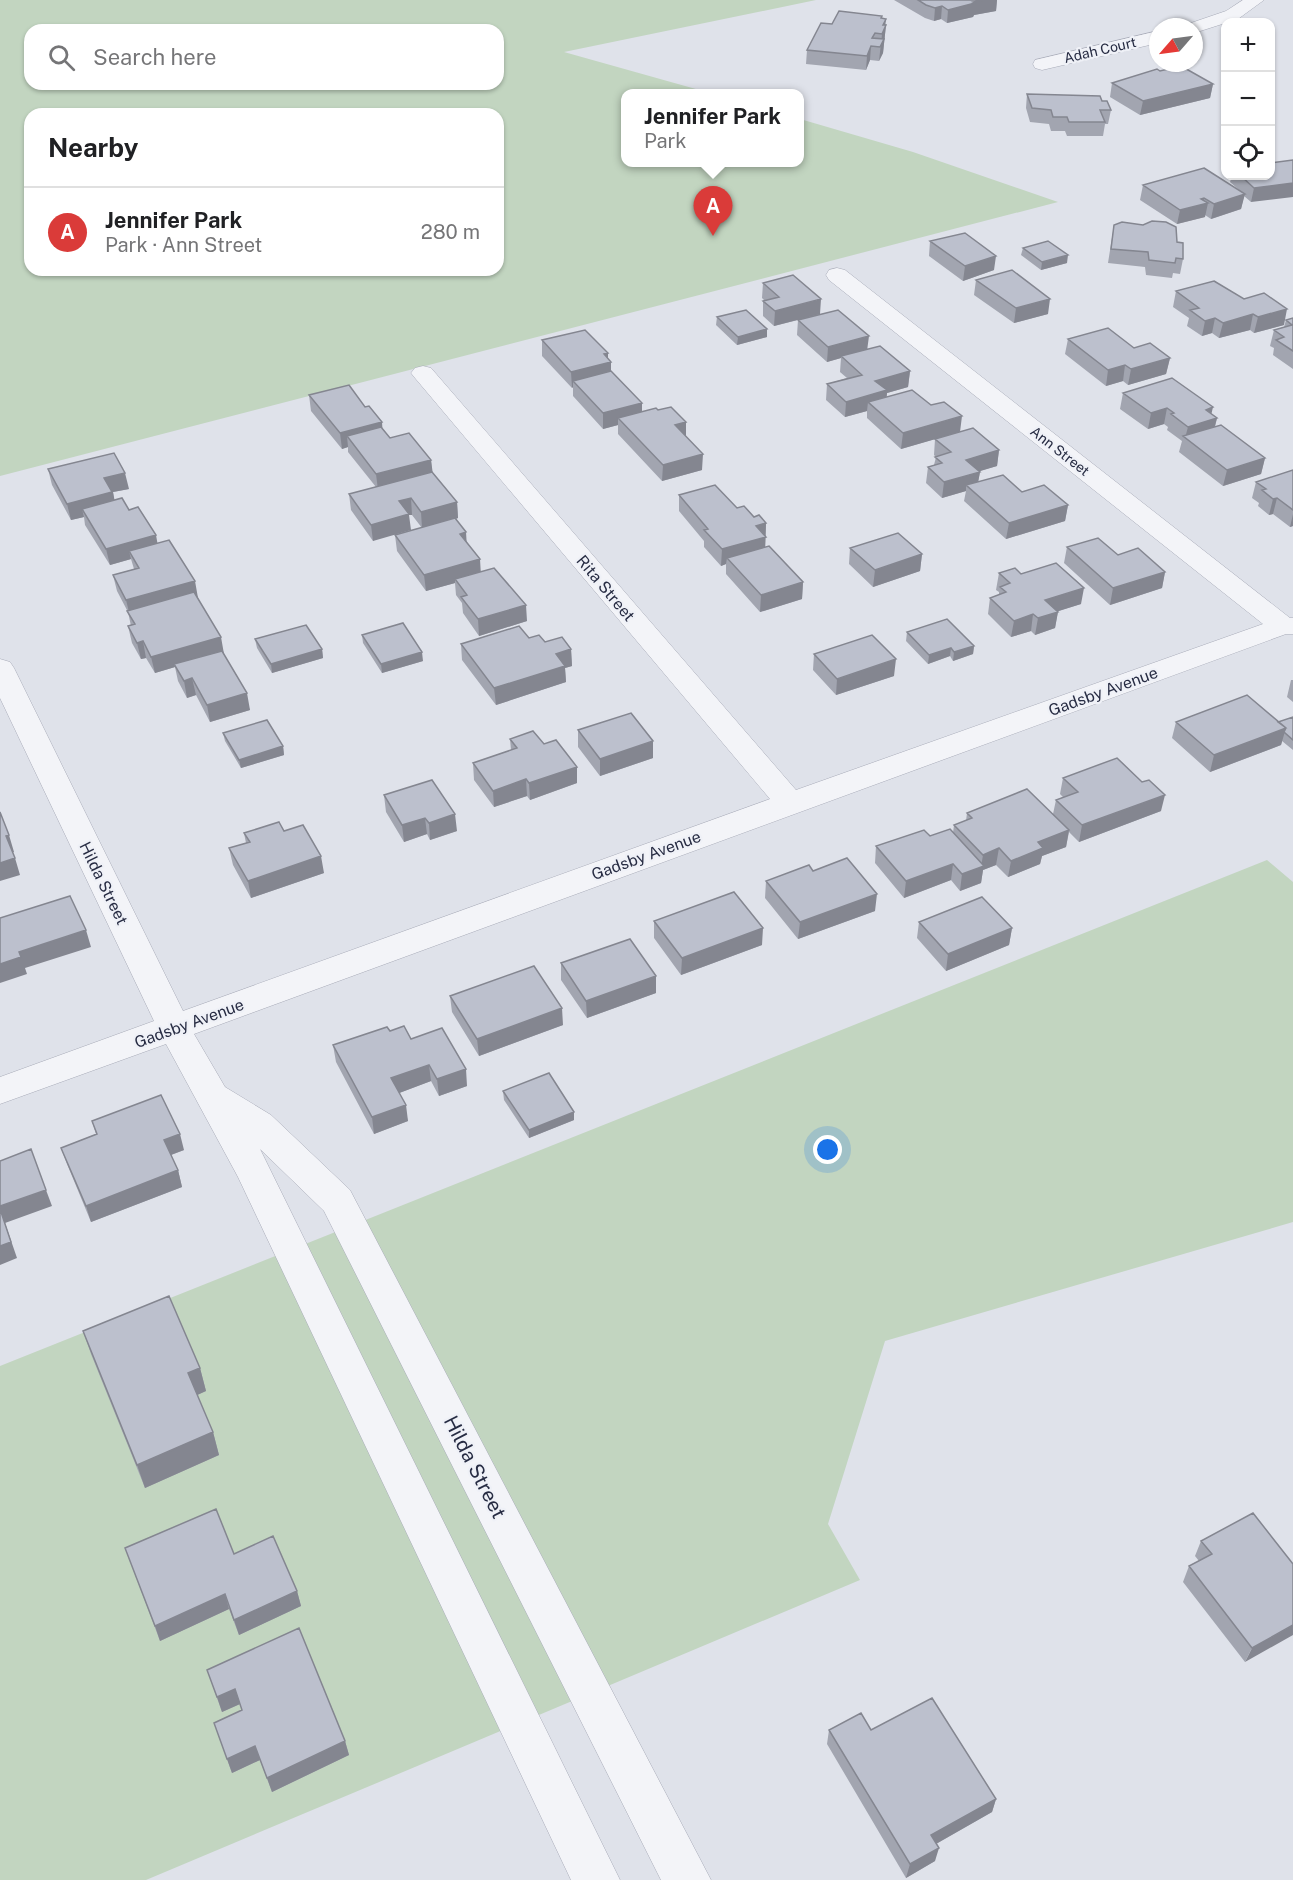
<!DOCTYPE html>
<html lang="en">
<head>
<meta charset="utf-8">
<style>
  body { margin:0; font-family:"Public Sans",sans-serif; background:#f2f2f2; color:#202124 }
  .controls { position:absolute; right:18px; top:18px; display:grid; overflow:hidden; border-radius:12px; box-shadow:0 2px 4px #0004 }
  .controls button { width:54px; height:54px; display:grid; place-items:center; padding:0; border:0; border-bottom:2px solid #e0e0e0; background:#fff; color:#202124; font:30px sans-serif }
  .compass { position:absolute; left:1149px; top:18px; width:54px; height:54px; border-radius:50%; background:#fff; box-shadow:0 2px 4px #0004; rotate:242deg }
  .you { position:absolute; left:828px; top:1150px; width:21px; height:21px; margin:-15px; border:4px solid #fff; border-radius:50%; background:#1a73e8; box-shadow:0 0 0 9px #1a73e833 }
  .badge { display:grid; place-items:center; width:39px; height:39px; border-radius:50%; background:#da3b39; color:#fff; font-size:20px; font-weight:700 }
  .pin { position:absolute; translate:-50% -50px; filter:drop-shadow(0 2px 3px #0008) }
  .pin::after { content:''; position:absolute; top:32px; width:21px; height:18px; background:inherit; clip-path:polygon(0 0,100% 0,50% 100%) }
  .popup { position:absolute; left:621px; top:89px; width:183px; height:78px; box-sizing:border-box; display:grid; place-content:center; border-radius:12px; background:#fff; filter:drop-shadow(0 2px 4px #0005); font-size:20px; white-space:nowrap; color:#757577 }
  .popup b { font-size:22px; color:#202124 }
  .popup::after { content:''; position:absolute; left:50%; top:100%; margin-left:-12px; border:12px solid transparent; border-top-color:#fff }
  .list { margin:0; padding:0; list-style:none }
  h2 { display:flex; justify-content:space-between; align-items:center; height:78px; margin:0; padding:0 24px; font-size:26px }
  h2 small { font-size:20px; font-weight:400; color:#757577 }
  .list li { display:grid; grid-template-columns:39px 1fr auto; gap:18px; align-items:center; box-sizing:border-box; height:90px; padding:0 24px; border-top:2px solid #e0e0e0 }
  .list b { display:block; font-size:22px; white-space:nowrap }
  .list p { margin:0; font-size:20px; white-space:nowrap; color:#757577 }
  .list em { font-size:20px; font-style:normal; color:#757577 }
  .icon { flex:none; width:33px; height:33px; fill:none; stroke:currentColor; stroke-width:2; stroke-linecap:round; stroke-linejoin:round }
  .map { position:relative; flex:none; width:1293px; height:1880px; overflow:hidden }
  .search { position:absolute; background:#fff; box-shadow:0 2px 4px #0004; left:24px; top:24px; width:480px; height:66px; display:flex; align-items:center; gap:15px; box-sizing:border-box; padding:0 21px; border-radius:18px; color:#757577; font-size:22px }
  .panel { position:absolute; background:#fff; box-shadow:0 2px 4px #0004; left:24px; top:108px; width:480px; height:168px; border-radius:18px }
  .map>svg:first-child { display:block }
  .green { fill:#c2d5c0; fill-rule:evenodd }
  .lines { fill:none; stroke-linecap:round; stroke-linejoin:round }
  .minor-casing { stroke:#a8abb8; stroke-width:1 }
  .minor { fill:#f3f4f8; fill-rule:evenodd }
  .wall { fill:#a2a5b0 }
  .shaded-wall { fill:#848690 }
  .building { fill:#bcc0cd; stroke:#848690; stroke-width:1.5 }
  .labels { text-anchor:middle; stroke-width:4.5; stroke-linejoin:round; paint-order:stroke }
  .far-street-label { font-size:14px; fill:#272c43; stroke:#eff1f7 }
  .street-label { font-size:16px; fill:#272c43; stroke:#eff1f7 }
  .near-street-label { font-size:20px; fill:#272c43; stroke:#eff1f7 }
</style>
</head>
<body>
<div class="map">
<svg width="1293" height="1880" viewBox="0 0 1293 1880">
  <rect width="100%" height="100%" fill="#dfe2ea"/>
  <path class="green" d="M0,0h816l-252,52 146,41 -84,1v68h174v-43l113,33 145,50 -1058,274zM30,30h468v54h-468zM30,114h468v156h-468z
    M1267,860l26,22v340l-408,119 -57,183 32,56 -714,300h-146v-514z"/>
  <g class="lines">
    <defs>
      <path id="minor" d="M1243,0h21l-26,19 -44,14v-6h-8l2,-3 38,-13z
        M1158,31v12l-116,27 -7,-2 -2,-4 2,-4z
        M837,268l8,2 445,348h3v16h-7l-1092,400 31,53 46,28 79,75 361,690h-50l-337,-669 -64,-62 360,731h-49l-333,-703 -72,-133 -166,60v-27l154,-56 -154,-323v-39l10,3 4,6 169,343 587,-212 -355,-421 -4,-5 4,-5 8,-2 8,2 365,422 467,-166 -434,-344 -3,-5 3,-5z"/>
    </defs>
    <use href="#minor" class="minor-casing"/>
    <use href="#minor" class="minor"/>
  </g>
  <path class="wall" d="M894,0h103l-1,11 -22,4 -1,2 -26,6 -6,-4 -7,2 -9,-3z
    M882,19l4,6 -3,28 -4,8 -9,-1 -4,10 -60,-6 1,-14 25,-26z
    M1160,71l53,13 -3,14 -70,17 -30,-18 2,-14z
    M1027,94l75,7 9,9 -3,14h-3l-2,12h-36l-2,-5h-14l-2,-7 -19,-2 -4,-14z
    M1232,176h38l-19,26 -7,-6 -3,13 -30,10 -6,-4v2l-28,7 -37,-24 3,-15 96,5 -9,-8z
    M1114,225l63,17 6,17 -3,15 -7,-1 -1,5 -26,-3 -1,-8 -37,-4z
    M930,241l64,29 -31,11 -34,-25z
    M1023,248l44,15 -26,7 -20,-15z
    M976,280l72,34 -34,9 -40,-28z
    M1214,281l70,44 -30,8 -4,-3 -31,8 -7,-5 -10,3 -15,-10 2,-8 -16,-11 3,-16z
    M763,283l57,31 48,35 42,22 -2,16 -21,6 -1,4 113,53 -2,16 -18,5 1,1 -2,10 44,10 46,13 -3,16 -59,18 -42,-38 2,-10 -24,7 -16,-15 2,-16 6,-2 2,-8 -2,-2 1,-16 -34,10 -34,-31v-7l-22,6 -19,-17 1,-16 20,-6 -7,-6 1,-14 -14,4 -30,-27 1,-15 -24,6 -11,-10v-15h2l-3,-3z
    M717,317l50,20 -30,8 -21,-20z
    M1293,318v51l-20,-14 1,-7 -4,-2 4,-16 10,-3 2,-7z
    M1068,339l66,9 36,10 -4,16 -38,11 -5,-4 -17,5 -41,-32z
    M542,340l66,19 3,12 31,40 44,26 16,33 -40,11 -44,-47v-9l-15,4 -30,-33v-9l-1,1 -30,-32z
    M1123,393l88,21 6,4 -2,9 50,31 -4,16 -38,12 -44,-34 3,-11 -15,-11 1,-3 -4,-3 -16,5 -28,-20z
    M309,395l73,33 8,10 41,22 1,12 25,30 1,16 -2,1 25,53 46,49 -48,15 -16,-23 -1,-10 -6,-8 -1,-12 -29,8 -29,-40 -2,-16 27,-7 -10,-13h-3l-36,26 -22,-31 -2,-16 27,-7 -28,-35v-5l-6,2 -31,-38z
    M48,469l81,20 -16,3 1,8 15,10 28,33 41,55 52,112 -40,12 -14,-27 -9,3 -9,-17 -3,-14 -20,6 -9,-15 -5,1 -9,-16 -4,-17h3l-3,-14 -11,-21 -4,-16 21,-6 -3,-10 -21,6 -25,-40 -1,-8 -13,3 -19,-35z
    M1293,470v56l-3,1 -17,-13 -4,1 -11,-9 1,-3 -7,-5 4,-16z
    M679,495l58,13 29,15 -1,24 38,35 -1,17 -42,13 -34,-38v-10l-5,2 -17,-19v-6l-25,-30z
    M1067,547l51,8 47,17 -3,16 -52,17 -46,-42z
    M850,548l72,6 -2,17 -47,16 -24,-23z
    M999,573l22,1 60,30 -23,7 -3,17 -20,7 -4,-4 -20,6 -23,-23 2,-16 9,-3v-3l-3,-2z
    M907,632l67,14 -1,8 -20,7 -3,-5 -22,8 -22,-23z
    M362,635l61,26 -41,12 -19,-30z
    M529,638l42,11 1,17 -7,2 1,14 -70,23 -34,-45 -1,-16z
    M255,639l67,10 1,9 -51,15 -15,-25z
    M814,654l80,22 -58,19 -23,-25z
    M1291,680h2v22l-6,-5z
    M1293,717v33l-11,-9 -1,4 -71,27 -38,-34 4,-16h102z
    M578,730l75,28 -53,18 -22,-29z
    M223,733l60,13 1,9 -43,13 -16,-27z
    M510,739l34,5 33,39 -47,17 -3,-4 -33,11 -20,-27 -1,-17 38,-13z
    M1063,778l98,33 -82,31 -10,-10 -3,15 -24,9 -2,8 -32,13 -12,-12 -13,5 -2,13 -21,8 -9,-11 -47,18 -29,-35 1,-17 77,-13 1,-8 12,-4 1,-8 86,1 3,-14 7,-3 -3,-3z
    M384,795l73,36 -27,9 -3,-6 -23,8 -18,-30z
    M284,831l40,42 -73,25 -18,-33 -4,-17 17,-5 -2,-10z
    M813,871l62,40 -77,28 -33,-41 1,-17z
    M654,921l108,24 -81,30 -27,-37z
    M919,922l93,6 -3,17 -63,26 -29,-33z
    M561,963l95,13v17l-69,25 -26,-38z
    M450,996l113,29 -84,31 -27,-44z
    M390,1031l21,8 56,47 -28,10 -8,-15 -32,12 9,28 -34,13 -38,-72 -3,-17z
    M503,1091l71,21v8l-45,18 -25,-38z
    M92,1121l92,29 -13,5 7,15 4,17 -91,35 -24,-58 -6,-16 35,-14z
    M83,1331l117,37 6,23 -9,4 16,37 6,23 -74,33 -54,-134z
    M1201,1541l92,23 -48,98 -62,-80 6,-16 10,-5 -4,-5z
    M125,1548l109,6 63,37 4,15 -62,29 -10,-26 -69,32z
    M207,1670l138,71 4,14 -77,37 -12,-32 -28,13 -18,-50 28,-13 -2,-6 -18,8z
    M829,1730h42l125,69 -4,13 -56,32 -1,17 -29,17 -79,-134z"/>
  <path class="shaded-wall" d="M984,0h13l-1,11 -22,4 -1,2 -26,6 1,-13 25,-8z
    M942,6l-1,13 -7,2 1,-13z
    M886,19l-1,9 1,-3 -3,28 -4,8 4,-36z
    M871,46l-1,14 -4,10 1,-14z
    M1213,84l-3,14 -70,17 3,-14z
    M1293,176v21l-42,5 3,-14z
    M1245,194l-4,15 -30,10 3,-15z
    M1204,198l-1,6 5,-1 -3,14 -28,7 3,-14 21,-11z
    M1068,255l-1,8 -26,7 1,-8z
    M996,256l-2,14 -31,11 2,-15z
    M821,299l-1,15 -46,12 1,-15z
    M1050,299l-2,15 -34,9 2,-15z
    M1287,309l-3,16 -30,8 4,-16z
    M1253,314l-3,16 -31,8 4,-15z
    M1215,318l-3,15 -10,3 3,-15z
    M767,329v8l-30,8 1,-8z
    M869,336l-2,15 -26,5v2l-14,4 1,-15z
    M608,353v10l3,-1v15l-38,4v6l-1,1 -1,-16 33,-18z
    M1170,358l-4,16 -38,11 3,-16z
    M1125,365l-2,16 -17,5 2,-16z
    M910,371l-2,16 -21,6 -1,13 -18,-4 -1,9 -22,6 1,-15 29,-21z
    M642,403v16l-24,-1v7l-15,4v-16z
    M1213,407l-3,13 7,-2 -4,15 -28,5 3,-11 18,-17z
    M1167,408l-3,16 -16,5 3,-16z
    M962,416l-2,16 -59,17 2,-16z
    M382,422l1,16 -36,-2 1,11 -6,2 -2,-16z
    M686,422v16l-11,-13z
    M999,450l-2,16 -33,10 2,-16z
    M703,454l-1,16 -40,11 1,-16z
    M1265,458l-4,16 -38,12 4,-16z
    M431,460l2,15 -55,15 -2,-16z
    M980,472l-3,16 -11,-3v6l-24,7 2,-16z
    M125,473l4,16 -16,3 3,16 -34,1 2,8 -13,3 -4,-16 37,-26z
    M411,498l1,17h-3l2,15 -38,11 -2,-16 28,-24z
    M1277,498l-4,16 -4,1 4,-16z
    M457,502l1,16 -36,10 -1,-16z
    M1068,505l-3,16 -59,18 3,-16z
    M1293,514v12l-3,1z
    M766,523l-1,30 -38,5 -1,6 -5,2 1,-17 34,-23z
    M466,532l1,16 -7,-14z
    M156,535l3,17 -30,-1 2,8 -21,6 -4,-16z
    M922,554l-2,17 -47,16 2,-17z
    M480,559l1,17 -26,3v4l-29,8 -2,-16z
    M1165,572l-3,16 -52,17 3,-17z
    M195,581l3,17 -68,18 -4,-16z
    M803,582l-1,17 -42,13 1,-17z
    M1084,588l-3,16 -38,12 2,-16z
    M526,605l1,16 -48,15 -1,-17z
    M1058,612l-3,16 -20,7 3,-17z
    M1033,614l-2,17 -20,6 3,-16z
    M221,637l3,17 -50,10 1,3 -20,6 -4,-16z
    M143,641l3,17 -5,1 -4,-16z
    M974,646l-1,8 -20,7 1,-9z
    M951,648l-1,8 -22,8 1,-9z
    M322,649l1,9 -51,15 -1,-9z
    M571,649l1,17 -7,2 1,14 -70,23 -2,-17 62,-34z
    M422,652l1,9 -41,12 -1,-9z
    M896,659l-2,17 -58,19 1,-16z
    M192,678l4,17 -9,3 -3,-17z
    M247,693l3,17 -40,12 -3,-17z
    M1286,728l-5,17 -71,27 4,-17z
    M653,741v17l-53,18v-17z
    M283,746l1,9 -43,13 -2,-8z
    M577,767v16l-47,17 -1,-17z
    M526,779l1,17 -33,11 -1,-16z
    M1165,795l-4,16 -82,31 3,-17z
    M455,814l2,17 -27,9 -1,-17z
    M425,818l2,16 -23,8 -2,-17z
    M1069,830l-3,17 -24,9 -2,8 -32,13 3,-16 27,-19z
    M9,835l5,17 -3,1 -5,-17z
    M999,848l-3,17 -13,5 -2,13 -21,8 2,-17 19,-7 2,-12z
    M321,856l3,17 -73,25 -3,-17z
    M15,858l5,17 -20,6v-18z
    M953,864l-2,16 -47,18 2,-17z
    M877,894l-2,17 -77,28 2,-17z
    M763,928l-1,17 -81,30 1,-17z
    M1012,928l-3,17 -63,26 2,-17z
    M86,930l5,17 -66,21 2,6 -27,9v-19l19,-12z
    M656,976v17l-69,25 -1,-17z
    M562,1008l1,17 -84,31 -2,-17z
    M429,1065l2,16 -37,14 -3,-17z
    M466,1069l1,17 -28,10 -2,-17z
    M406,1105l2,16 -34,13 -2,-17z
    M574,1112v8l-45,18v-8z
    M180,1134l4,16 -16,6 -4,-16z
    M178,1170l4,17 -91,35 -5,-16z
    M46,1190l6,16 -47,17 12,35 -17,7v-59z
    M200,1368l6,23 -11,5 -7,-23z
    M213,1432l6,23 -74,33 -8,-23z
    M297,1591l4,15 -62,29 -5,-15z
    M225,1594l4,15 -69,32 -5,-15z
    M1293,1625v10l-48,27 7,-14z
    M235,1689l5,15 -18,8 -5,-15z
    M345,1741l4,14 -77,37 -5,-14z
    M255,1746l5,14 -28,13 -5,-14z
    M996,1799l-4,13 -65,37 4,-14z
    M939,1848l-4,13 -29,17 4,-14z"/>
  <path class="building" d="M918,0h66l-11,2 2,1 -27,7 -6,-4 -7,2 -9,-3z
    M839,11l43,5 -1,2 5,1 -3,6h3l-4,9 -7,-1 -3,5 12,1 -4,8 -9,-1 -4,10 -60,-6 14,-27 11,1z
    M1181,66l32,18 -70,17 -31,-18 45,-14 3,2z
    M1027,94l73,2 2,5h5l4,9h-11l5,12h-36l-2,-5h-14l-2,-7 -19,-2z
    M1293,160v23l-39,5 -13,-12h29v-13z
    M1204,168l41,26 -31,10 -10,-6 -3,1 7,4 -28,7 -37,-25z
    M1152,221l14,1 10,5 1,15 6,1v16l-7,-1 -1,5 -26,-3 -1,-8 -37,-3 3,-24 8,-3 21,3z
    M965,233l31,23 -31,10 -35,-25z
    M1048,241l20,14 -26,7 -19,-14z
    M1012,270l38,29 -34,9 -40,-28z
    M793,275l28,24 -46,12 -12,-10 16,-4 -16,-14z
    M1214,281l30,18 20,-6 23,16 -29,8 -5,-3 -30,9 -8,-5 -10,3 -15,-11 9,-2 -23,-17z
    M746,310l21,19 -29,8 -21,-20z
    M838,310l31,26 -41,11 -30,-27z
    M1293,318v33l-17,-11 8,-3 -10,-7 18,-5 -6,-5z
    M1108,328l26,20 16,-5 20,15 -39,11 -6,-4 -17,5 -40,-31z
    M585,330l23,23 -4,1 7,8 -40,10 -29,-32z
    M880,346l30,25 -35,10 12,9 -41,12 -19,-18 35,-9 -21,-19z
    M611,371l31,32 -39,10 -30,-32z
    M1172,378l41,29 -7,3 11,8 -29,9 -17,-13 3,-1 -7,-5 -16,5 -28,-20z
    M349,385l16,22 4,-1 13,16 -42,11 -31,-38z
    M912,390l19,15 13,-3 18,14 -59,17 -35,-31z
    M671,407l15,15 -11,3 28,29 -40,11 -45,-47 38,-10 2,2z
    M1221,425l44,33 -38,12 -44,-34z
    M381,427l9,11 19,-5 22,27 -55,14 -29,-38z
    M973,428l26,22 -33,10 14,12 -36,10 -16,-15 14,-4 -7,-6 16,-5 -16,-13z
    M114,453l11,20 -21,5 8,14 -45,12 -19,-35z
    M1293,470v40l-16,-12 -4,1 -11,-9 4,-1 -10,-7z
    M432,472l25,30 -36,10 -10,-14 -12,3 10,13 -38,11 -22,-31z
    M1003,475l19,17 22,-7 24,20 -59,18 -43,-38z
    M715,485l22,23 7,-2 10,11 5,-2 7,8 -10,3 10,11 -44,12 -18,-19 4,-1 -29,-34z
    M122,498l7,12 9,-3 18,28 -50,14 -24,-40z
    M455,518l11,14 -6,2 20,25 -56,16 -29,-40z
    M898,533l24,21 -47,16 -25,-22z
    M1098,538l20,17 20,-7 27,24 -52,16 -46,-41z
    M169,540l26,41 -69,19 -13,-25 26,-7 -10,-17z
    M769,546l34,36 -42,13 -34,-37z
    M1056,563l28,25 -39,12 13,12 -20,6 -5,-4 -19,7 -24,-23 16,-6 -6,-5 10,-4 -11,-10 16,-5 6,6z
    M494,568l32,37 -48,14 -17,-22 6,-2 -12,-16z
    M194,592l27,45 -70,20 -8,-16 -6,2 -9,-17 7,-2 -8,-13z
    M947,619l27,27 -20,6 -3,-4 -22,7 -22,-23z
    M403,623l19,29 -41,12 -19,-29z
    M306,625l16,24 -51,15 -16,-25z
    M519,626l10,12 10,-3 6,7 17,-5 9,12 -15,5 9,12 -71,22 -33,-44z
    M872,635l24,24 -59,20 -23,-25z
    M222,651l25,42 -40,12 -15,-27 -8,3 -10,-17z
    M1247,695l39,33 -72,27 -38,-33z
    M631,713l22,28 -53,18 -22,-29z
    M1293,717v23l-9,-8 2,-4 -8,-6z
    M267,720l16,26 -44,14 -16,-27z
    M533,731l11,13 12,-4 21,27 -48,16 -3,-4 -33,12 -20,-28 44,-15 -7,-9z
    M1117,758l25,24 7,-2 16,15 -83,30 -26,-25 22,-8 -15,-14z
    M432,780l23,34 -26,9 -4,-5 -23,7 -18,-30z
    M1027,789l42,41 -31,12 5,6 -32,13 -12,-13 -16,7 -29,-30 18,-7 -5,-5z
    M0,812l9,23 -3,1 9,22 -15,5z
    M279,822l5,9 19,-6 18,31 -73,25 -19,-33 21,-6 -6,-9z
    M950,829l34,37 -22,8 -9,-10 -47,17 -30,-35 48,-16 6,6z
    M847,858l30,36 -77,28 -34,-41 43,-16 4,6z
    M734,892l29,36 -81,30 -28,-37z
    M70,896l16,34 -67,22 2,5 -21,7v-46z
    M982,897l30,31 -64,26 -29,-32z
    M630,939l26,37 -70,25 -25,-38z
    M534,966l28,42 -85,31 -27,-43z
    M404,1026l7,13 31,-11 24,41 -29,10 -8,-14 -38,13 15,27 -34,12 -39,-72 54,-18 3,4z
    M549,1073l25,39 -45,18 -26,-39z
    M161,1095l19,39 -16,6 14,30 -92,36 -25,-58 36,-14 -5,-13z
    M31,1149l15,41 -46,16v-45z
    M0,1209l11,33 -11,4z
    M169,1296l31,72 -12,5 25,59 -76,33 -54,-134z
    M216,1509l18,45 39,-18 24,55 -63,29 -9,-26 -70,32 -30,-78z
    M1253,1513l40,51v61l-41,23 -63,-82 23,-12 -11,-13z
    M299,1628l46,113 -78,37 -12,-32 -28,13 -13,-36 28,-13 -7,-21 -18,8 -10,-27z
    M932,1698l64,101 -65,36 8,13 -29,16 -81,-134 32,-17 10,17z"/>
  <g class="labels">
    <g class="far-street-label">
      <text transform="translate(1100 50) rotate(-13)" y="5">Adah Court</text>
      <text transform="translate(1060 451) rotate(38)" y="5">Ann Street</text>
    </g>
    <g class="street-label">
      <text transform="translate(606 588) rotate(50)" y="6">Rita Street</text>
      <text transform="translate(1103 691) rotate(-20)" y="6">Gadsby Avenue</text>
      <text transform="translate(646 855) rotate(-20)" y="6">Gadsby Avenue</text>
      <text transform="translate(104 883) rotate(64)" y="6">Hilda Street</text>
      <text transform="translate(189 1023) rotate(-20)" y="6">Gadsby Avenue</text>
    </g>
    <g class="near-street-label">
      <text transform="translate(475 1467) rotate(63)" y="7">Hilda Street</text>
    </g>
  </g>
</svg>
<div class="controls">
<button>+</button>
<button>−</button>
<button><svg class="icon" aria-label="locate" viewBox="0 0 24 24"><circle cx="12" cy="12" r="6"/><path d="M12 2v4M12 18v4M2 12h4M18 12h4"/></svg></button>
</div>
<svg class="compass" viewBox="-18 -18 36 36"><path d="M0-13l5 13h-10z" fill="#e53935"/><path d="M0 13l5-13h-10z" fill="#757577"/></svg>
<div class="you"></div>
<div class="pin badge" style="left:713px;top:236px">A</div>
<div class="popup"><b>Jennifer Park</b>Park</div>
<div class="search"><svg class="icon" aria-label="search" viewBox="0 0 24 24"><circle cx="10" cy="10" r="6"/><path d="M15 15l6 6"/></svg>Search here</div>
<section class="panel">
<h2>Nearby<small></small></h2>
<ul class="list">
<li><span class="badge">A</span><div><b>Jennifer Park</b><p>Park · Ann Street</p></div><em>280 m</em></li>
</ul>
</section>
</div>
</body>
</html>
